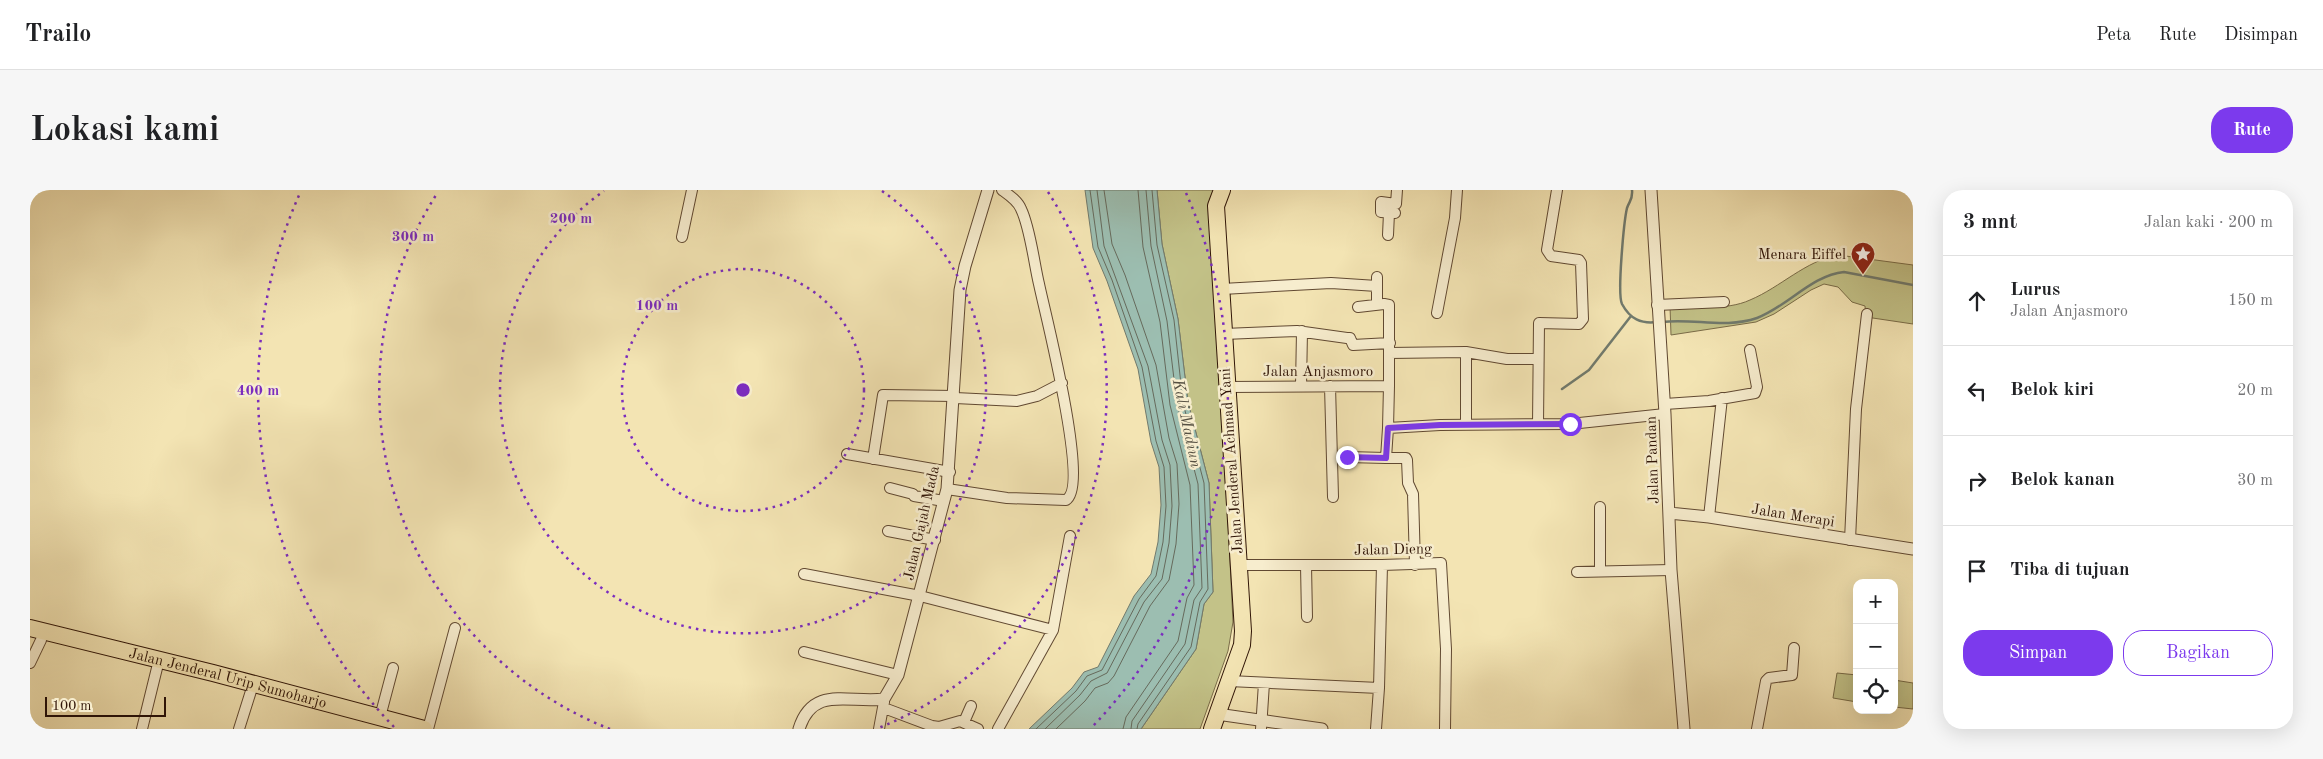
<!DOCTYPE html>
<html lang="id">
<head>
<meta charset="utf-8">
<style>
  body { margin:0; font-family:"Old Standard TT",serif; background:#f6f6f6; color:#202124 }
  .controls { position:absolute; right:15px; bottom:15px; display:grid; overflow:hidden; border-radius:10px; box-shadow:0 5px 20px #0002 }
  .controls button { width:45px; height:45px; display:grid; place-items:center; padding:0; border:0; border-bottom:1px solid #e0e0e0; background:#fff; color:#202124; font:25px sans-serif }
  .scale { position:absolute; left:15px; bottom:12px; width:121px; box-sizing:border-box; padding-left:5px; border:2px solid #301507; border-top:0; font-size:14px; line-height:18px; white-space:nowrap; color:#301507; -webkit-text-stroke:4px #f7edce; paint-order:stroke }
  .stop { position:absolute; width:15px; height:15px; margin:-11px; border:4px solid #7c3aed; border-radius:50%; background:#fff }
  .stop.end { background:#7c3aed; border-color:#fff; box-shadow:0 1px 5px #0008 }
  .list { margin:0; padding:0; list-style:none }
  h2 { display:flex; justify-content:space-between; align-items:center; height:65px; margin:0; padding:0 20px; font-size:21px }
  h2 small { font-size:16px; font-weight:400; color:#757577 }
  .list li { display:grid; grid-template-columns:32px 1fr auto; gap:15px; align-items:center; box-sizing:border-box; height:90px; padding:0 20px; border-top:1px solid #e0e0e0 }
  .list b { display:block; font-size:19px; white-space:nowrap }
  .list p { margin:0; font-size:16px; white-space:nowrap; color:#757577 }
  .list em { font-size:16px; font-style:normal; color:#757577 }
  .actions { display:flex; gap:10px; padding:15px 20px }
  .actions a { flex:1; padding:11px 0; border:1px solid #7c3aed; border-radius:20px; text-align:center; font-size:18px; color:#7c3aed }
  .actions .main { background:#7c3aed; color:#fff }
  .icon { flex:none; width:28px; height:28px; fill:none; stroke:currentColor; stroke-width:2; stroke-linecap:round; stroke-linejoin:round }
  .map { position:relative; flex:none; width:1883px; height:539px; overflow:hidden; border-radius:20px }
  header { display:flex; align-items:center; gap:30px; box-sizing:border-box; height:70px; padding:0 25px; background:#fff; border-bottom:1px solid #e0e0e0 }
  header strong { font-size:24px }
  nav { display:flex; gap:28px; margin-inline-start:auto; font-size:18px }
  .intro { display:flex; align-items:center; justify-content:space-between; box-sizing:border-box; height:120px; padding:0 30px }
  h1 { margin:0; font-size:35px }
  .button { padding:12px 22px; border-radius:20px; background:#7c3aed; color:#fff; font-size:18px; font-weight:700 }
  main { display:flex; gap:30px; padding:0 30px }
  aside { flex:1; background:#fff; border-radius:20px; box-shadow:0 5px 20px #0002 }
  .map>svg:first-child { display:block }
  .green { fill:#c3c288; stroke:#7a6c48 }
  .water { fill:#9cbeb1; stroke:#717a6d }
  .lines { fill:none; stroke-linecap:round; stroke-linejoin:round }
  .shore { stroke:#666a5c; stroke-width:1 }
  .stream { stroke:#717a6d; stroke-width:2.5 }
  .minor-casing { stroke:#614932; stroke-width:12 }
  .tertiary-casing { stroke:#614932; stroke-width:13 }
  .trunk-casing { stroke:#301507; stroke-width:18 }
  .minor { stroke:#f7edce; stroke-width:10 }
  .tertiary { stroke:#f7edce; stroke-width:11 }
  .trunk { stroke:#f3e4b3; stroke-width:16 }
  .route { stroke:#7c3aed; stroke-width:6 }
  .ring { fill:none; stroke:#7b2cbf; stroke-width:2.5; stroke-dasharray:2.5 5 }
  .labels { text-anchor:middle; stroke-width:5; stroke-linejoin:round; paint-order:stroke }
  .poi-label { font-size:15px; fill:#301507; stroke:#f7edce; text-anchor:end }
  .street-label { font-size:15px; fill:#301507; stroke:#f7edce }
  .water-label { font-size:16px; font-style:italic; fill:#565042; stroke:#f7edce }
  .centre { fill:#7b2cbf; stroke:#f7edce; stroke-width:2.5 }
  .ring-label { font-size:15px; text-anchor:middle; font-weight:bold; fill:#7b2cbf; stroke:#f7edce; stroke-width:5; stroke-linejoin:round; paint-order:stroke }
</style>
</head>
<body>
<header>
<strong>Trailo</strong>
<nav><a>Peta</a><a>Rute</a><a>Disimpan</a></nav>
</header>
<div class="intro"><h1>Lokasi kami</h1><a class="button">Rute</a></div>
<main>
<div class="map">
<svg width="1883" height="539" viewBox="0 0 1883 539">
  <rect width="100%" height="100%" fill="#f3e4b3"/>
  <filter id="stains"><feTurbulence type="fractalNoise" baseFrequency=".004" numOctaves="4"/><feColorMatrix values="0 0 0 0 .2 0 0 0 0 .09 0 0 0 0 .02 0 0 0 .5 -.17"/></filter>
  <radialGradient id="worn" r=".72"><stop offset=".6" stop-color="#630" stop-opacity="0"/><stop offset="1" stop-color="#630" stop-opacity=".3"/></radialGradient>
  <path class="green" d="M1127,0h57l-2,6 21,426 -5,29 -28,78h-59l55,-80 8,-45 9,-12 -4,-109 -21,-81 -10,-83 -16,-75z
    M1808,65l75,10v59l-47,-7 -1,-11 -13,-4 -14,-15 -14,-3 -13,6 -37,24 -18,8 -85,13 -1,-29c25,0 56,5 80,-6 31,-13 55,-39 88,-45z
    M1807,483l20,2v27l-24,-4z
    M1864,490l19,3v26l-19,-2z"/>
  <path class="water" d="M1055,0h72l5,54 16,75 10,83 21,81 4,109 -9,12 -8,45 -55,80h-112l43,-41 12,-16 14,-5 36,-71 17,-22 7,-32 3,-37 -2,-38 -8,-25 -13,-73 -31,-88 -14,-33z"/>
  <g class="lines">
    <path class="shore" d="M1006,539l40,-38 11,-15 15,-6 37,-71 17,-23 7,-34 3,-36 -2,-39 -8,-26 -14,-74 -30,-87 -14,-33 -8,-57
      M1015,539l35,-34 11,-14 16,-8 37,-71 18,-23 7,-36 3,-37 -2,-41 -8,-25 -14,-74 -44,-120 -7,-56
      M1026,539l29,-28 10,-13 13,-5 6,-7 36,-70 19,-26 7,-36 3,-40 -2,-40 -8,-26 -13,-73 -31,-90 -13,-31 -8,-54
      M1093,539l3,-12 52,-76 9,-43 7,-13 -4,-100 -20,-80 -10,-83 -17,-75 -5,-57
      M1101,539l1,-8 53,-77 9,-44 8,-12 -4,-104 -21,-80 -10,-83 -16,-75 -5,-56
      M1107,539l1,-5 53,-77 9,-45 8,-13 -4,-106 -21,-80 -9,-83 -17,-75 -5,-55"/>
    <path class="stream" d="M1602,0c1,9 -2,10 -5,18 -3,13 -10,86 -5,96 8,15 19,20 35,18
      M1632,132c32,-4 63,7 95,-4 30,-11 55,-43 87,-46l69,13
      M1532,199l27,-19 42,-54"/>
    <defs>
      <path id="minor" d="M1365,23l-14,-1v-10l15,2 1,-14
        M1358,45l1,-22
        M652,47l10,-47
        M1347,87v28
        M1192,99l109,-6 46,3
        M1627,115l67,-3
        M1328,117l26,-3 5,1v81
        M1407,123l18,-95 2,-28
        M1194,144l73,-3 50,7h3l3,7 37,-2
        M1436,162v73
        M1359,163l77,-1 41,7h31
        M1271,196l1,-55
        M1300,196l3,111
        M1197,197l162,-1 -1,42 52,-3 130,-1 95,-10
        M925,208l62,3 20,-5 25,-13
        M1635,214l44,-3 46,-8 2,-6 -7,-37
        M1508,234l1,-101 40,1 4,-5 -2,-56 -2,-3 -28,-4 -4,-6 10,-60
        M1358,238l-2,30h20l1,2 1,23 5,11 2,71
        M817,264l103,18
        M1317,267l39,1
        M843,269l10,-64 72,1
        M860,298l23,6 1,2 30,5
        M917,299l60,9 59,2c24,-14 -21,-187 -27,-216 -5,-21 -9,-57 -18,-75 -3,-8 -12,-14 -19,-19
        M1570,317v64
        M1679,327l13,-119
        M858,341l47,9
        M1820,350l6,-131 11,-95
        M1208,375h144l59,-2 5,86 -1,80
        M1276,375l1,52
        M1547,382l94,-2
        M774,384l116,22 133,34
        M774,462l94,23
        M0,473l11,-23
        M1199,491l150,7 -3,41
        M1349,498l3,-123
        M854,518l48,18 7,1 21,-6 18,8
        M350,527l13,-49
        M934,532l7,-16
        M112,539l15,-61
        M209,539l12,-38
        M398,539l27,-101
        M849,539l5,-27
        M968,539l55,-99 17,-94
        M1231,539l3,-46
        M1727,539l9,-48 3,-3 23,-3 2,-27"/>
      <path id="tertiary" d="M1621,0l14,224 6,156 13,159
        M1639,323l40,4 204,32
        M1187,524l105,15
        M769,539c14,-45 51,-25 85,-30l14,-24 49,-186 13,-199 5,-24 23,-76"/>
      <g id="trunk">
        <path id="s1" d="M0,438l183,45 211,56"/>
        <path d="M1182,539l30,-84 1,-14 -27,-425 6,-16"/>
      </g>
    </defs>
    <use href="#minor" class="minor-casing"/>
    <use href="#tertiary" class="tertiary-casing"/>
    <use href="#trunk" class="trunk-casing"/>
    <use href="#minor" class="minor"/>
    <use href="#tertiary" class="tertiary"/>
    <use href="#trunk" class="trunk"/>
  </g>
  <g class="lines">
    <path class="route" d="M1317,267l39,1 2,-30 52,-3 130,-1"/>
  </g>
  <g class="ring">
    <circle cx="713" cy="200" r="121"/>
    <path d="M852 1A243 243 0 1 1 574 1"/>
    <path d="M580 539A364 364 0 0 1 408 2M1018 2A364 364 0 0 1 846 539"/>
    <path d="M364 537A485 485 0 0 1 270 3M1156 3A485 485 0 0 1 1062 537"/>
  </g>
  <defs>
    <symbol id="sight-pin" viewBox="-11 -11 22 30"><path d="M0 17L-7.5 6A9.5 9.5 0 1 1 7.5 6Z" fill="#8f2418" stroke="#f7edce"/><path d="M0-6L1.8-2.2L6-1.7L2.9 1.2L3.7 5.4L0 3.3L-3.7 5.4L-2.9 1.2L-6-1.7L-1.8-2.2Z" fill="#fff"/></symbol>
  </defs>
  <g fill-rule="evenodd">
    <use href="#sight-pin" x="1819" y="50" width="28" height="38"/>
  </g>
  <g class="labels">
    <g class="poi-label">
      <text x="1816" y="69">Menara Eiffel</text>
    </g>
    <g class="street-label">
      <text x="1288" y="186">Jalan Anjasmoro</text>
      <text transform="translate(1622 270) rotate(-92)" y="5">Jalan Pandan</text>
      <text transform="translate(1201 271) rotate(-94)" y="5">Jalan Jenderal Achmad Yani</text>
      <text transform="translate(1763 325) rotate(9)" y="5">Jalan Merapi</text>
      <text transform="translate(891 333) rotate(-77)" y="5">Jalan Gajah Mada</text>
      <text transform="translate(1363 359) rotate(-1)" y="5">Jalan Dieng</text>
      <text dy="5" stroke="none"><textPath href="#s1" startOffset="204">Jalan Jenderal Urip Sumoharjo</textPath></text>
    </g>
    <g class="water-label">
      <text transform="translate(1158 233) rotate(78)" y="6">Kali Madiun</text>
    </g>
  </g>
  <circle cx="713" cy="200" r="8" class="centre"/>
  <g class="ring-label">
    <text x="541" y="33">200 m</text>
    <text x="383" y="51">300 m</text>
    <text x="627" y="120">100 m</text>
    <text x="228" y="205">400 m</text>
  </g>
  <rect width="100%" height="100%" filter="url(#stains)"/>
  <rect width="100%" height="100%" fill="url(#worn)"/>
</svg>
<div class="controls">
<button>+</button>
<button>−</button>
<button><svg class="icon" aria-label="locate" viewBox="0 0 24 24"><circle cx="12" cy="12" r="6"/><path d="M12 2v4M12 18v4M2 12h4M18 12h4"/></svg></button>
</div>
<div class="scale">100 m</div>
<div class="stop" style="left:1540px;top:234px"></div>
<div class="stop end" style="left:1317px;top:267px"></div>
</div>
<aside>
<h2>3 mnt<small>Jalan kaki · 200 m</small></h2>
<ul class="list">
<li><svg class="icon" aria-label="ahead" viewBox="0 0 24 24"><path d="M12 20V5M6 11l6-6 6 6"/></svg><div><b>Lurus</b><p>Jalan Anjasmoro</p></div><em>150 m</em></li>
<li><svg class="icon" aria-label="left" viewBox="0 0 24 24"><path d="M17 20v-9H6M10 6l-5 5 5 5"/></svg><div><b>Belok kiri</b></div><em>20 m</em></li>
<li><svg class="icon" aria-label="right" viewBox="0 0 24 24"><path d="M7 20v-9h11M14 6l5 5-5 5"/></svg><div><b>Belok kanan</b></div><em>30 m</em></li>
<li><svg class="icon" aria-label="arrive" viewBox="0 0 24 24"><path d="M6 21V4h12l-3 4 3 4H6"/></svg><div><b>Tiba di tujuan</b></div></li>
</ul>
<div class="actions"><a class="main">Simpan</a><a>Bagikan</a></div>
</aside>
</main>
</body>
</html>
